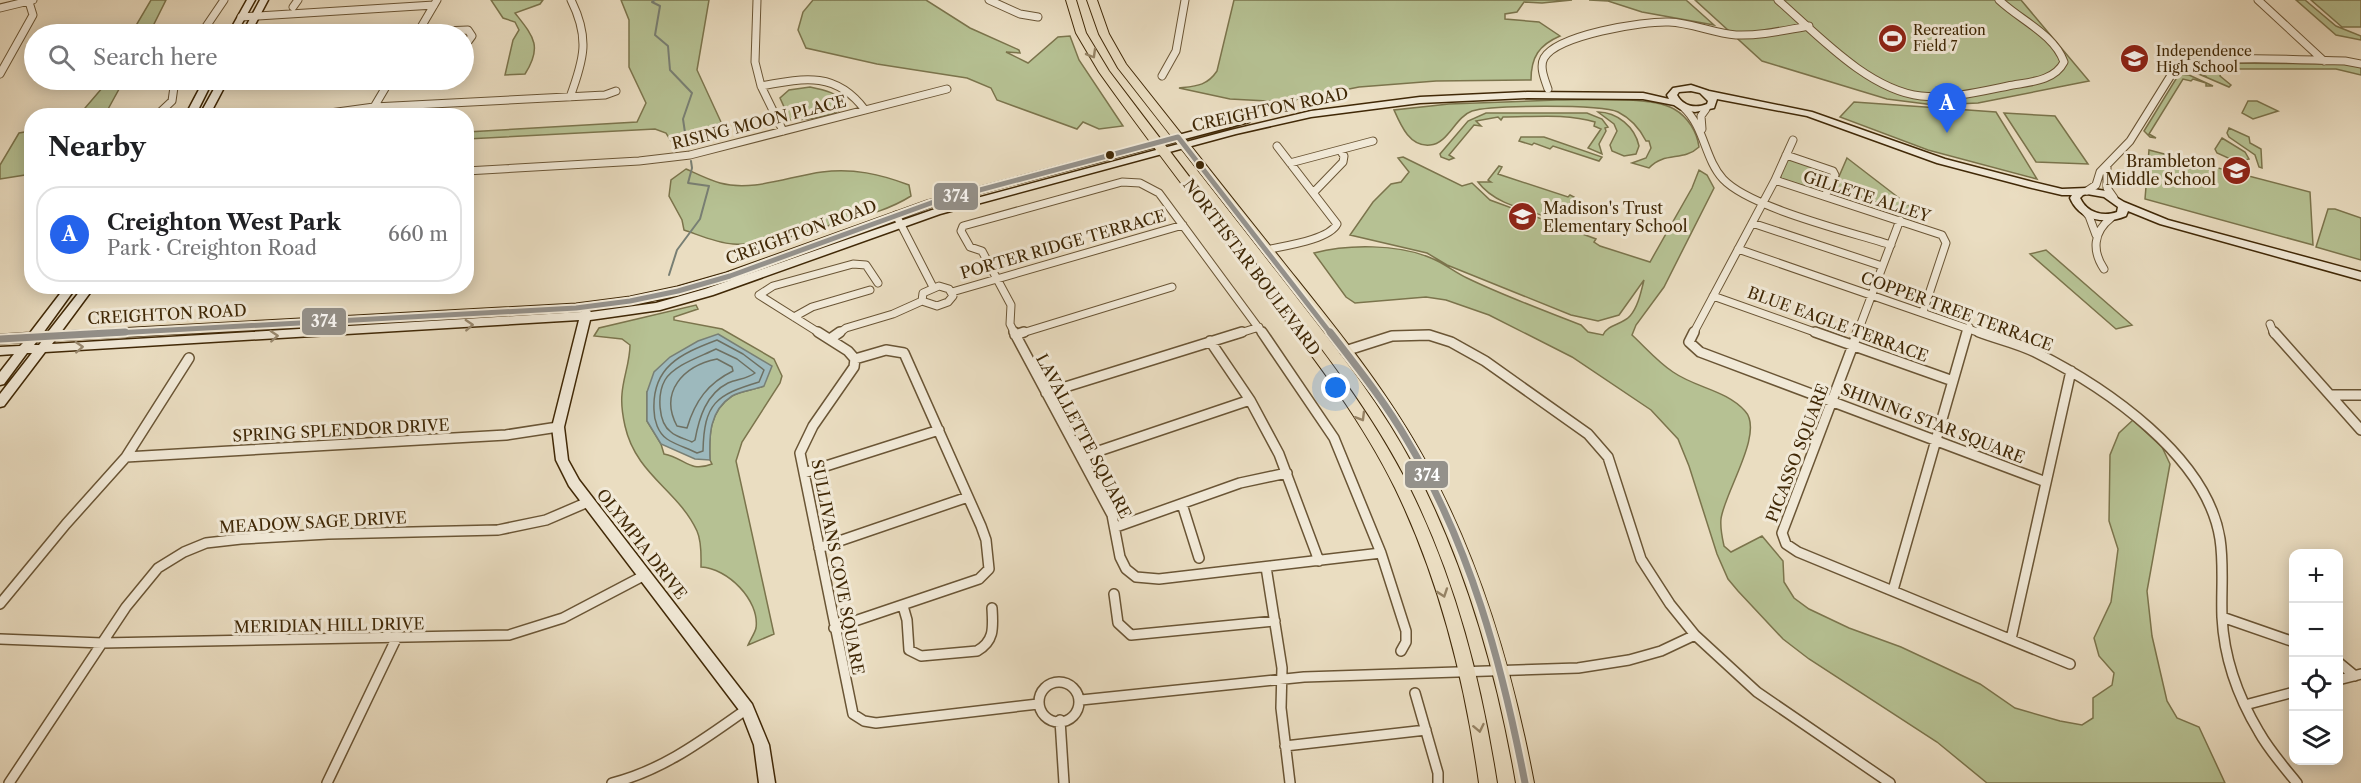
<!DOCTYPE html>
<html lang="en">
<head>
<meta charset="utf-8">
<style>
  body { margin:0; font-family:"Libre Caslon Text",serif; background:#f2f2f2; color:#202124 }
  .controls { position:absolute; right:18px; bottom:18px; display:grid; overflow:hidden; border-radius:12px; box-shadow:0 3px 15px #0003 }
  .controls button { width:54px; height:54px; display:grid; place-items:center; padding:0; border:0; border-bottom:2px solid #e0e0e0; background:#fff; color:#202124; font:30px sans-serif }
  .you { position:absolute; left:1336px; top:388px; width:21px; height:21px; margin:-15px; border:4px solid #fff; border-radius:50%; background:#1a73e8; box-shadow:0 0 0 9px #1a73e833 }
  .badge { display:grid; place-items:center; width:39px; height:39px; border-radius:50%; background:#2563eb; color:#fff; font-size:20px; font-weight:700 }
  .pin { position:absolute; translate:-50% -50px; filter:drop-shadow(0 2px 3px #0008) }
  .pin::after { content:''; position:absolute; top:32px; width:21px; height:18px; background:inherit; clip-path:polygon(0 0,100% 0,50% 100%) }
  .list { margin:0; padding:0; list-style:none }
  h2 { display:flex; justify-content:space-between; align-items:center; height:78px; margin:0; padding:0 24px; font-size:26px }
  h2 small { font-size:20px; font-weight:400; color:#757577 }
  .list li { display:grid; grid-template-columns:39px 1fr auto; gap:18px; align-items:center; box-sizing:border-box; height:96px; margin:0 12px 12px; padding:0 12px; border:2px solid #e0e0e0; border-radius:24px }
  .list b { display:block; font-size:22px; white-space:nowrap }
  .list p { margin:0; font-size:20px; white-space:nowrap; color:#757577 }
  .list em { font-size:20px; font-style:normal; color:#757577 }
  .icon { flex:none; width:33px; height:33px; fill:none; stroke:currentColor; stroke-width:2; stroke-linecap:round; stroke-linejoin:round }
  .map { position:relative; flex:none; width:2361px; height:783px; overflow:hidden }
  .search { position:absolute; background:#fff; box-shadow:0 3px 15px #0003; left:24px; top:24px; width:450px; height:66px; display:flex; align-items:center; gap:15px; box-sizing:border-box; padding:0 21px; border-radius:33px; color:#757577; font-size:22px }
  .panel { position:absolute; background:#fff; box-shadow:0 3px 15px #0003; left:24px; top:108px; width:450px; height:186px; border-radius:24px }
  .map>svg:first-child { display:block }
  .green { fill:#b6c193; stroke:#7b744c; stroke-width:1.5; fill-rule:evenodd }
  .water { fill:#9db9bd; stroke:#787f74; stroke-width:1.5 }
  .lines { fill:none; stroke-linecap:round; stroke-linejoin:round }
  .shore { stroke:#6e7062; stroke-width:1.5 }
  .stream { stroke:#787f74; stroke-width:2 }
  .street-far1-casing { stroke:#6a5535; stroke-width:9 }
  .street-casing { stroke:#6a5535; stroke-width:12 }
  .secondary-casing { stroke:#402806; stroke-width:3 }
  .primary-casing { stroke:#402806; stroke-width:2 }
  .street-far1 { stroke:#f1e9d7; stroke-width:7 }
  .street { stroke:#f1e9d7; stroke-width:9 }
  .secondary { fill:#f1e9d7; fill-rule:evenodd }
  .primary { fill:#eaddc1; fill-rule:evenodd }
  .bus-1-far1-casing { stroke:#f1e9d7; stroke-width:9 }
  .bus-1-casing { stroke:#f1e9d7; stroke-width:11 }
  .bus-1-far1 { stroke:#94918b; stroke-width:5 }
  .bus-1 { stroke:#94918b; stroke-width:7 }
  .oneway { stroke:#958264 }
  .oneway2 { stroke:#98886e }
  .bus-dot { fill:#402806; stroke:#f1e9d7; stroke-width:2 }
  .labels { text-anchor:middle; stroke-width:6; stroke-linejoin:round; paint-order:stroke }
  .far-poi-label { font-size:14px; fill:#402806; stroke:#f1e9d7; text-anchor:start }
  .street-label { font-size:16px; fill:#402806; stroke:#f1e9d7 }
  .poi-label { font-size:16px; fill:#402806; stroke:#f1e9d7; text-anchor:end }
  .line-badge { stroke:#f1e9d7; stroke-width:2 }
  .badge-label { font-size:16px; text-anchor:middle; font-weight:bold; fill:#fff }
</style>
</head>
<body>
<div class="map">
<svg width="2361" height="783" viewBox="0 0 2361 783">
  <rect width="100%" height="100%" fill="#eaddc1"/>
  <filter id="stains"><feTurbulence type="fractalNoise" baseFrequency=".00333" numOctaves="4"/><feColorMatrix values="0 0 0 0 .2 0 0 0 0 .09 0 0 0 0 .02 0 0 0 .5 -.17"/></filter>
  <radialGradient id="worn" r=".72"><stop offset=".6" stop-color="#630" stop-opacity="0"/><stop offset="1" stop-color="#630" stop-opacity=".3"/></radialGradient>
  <path class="green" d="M151,0h15l-17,34h-18z
    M491,0h52l-3,4 -25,9c18,23 28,33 10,61l-20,1 8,-35 6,-10 -4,-8 -12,-4z
    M621,0h88l-12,70 24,52c-14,14 -30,17 -50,19l-5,-8 -11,-4 -188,10v-7l170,-10 9,-19 -17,-36v-47z
    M813,0h113l44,28 49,22 1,3 -14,-1 22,11 30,-26 12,-1 9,24 44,66 -24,3 -16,-7 -6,7 -80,-29 -6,-12 -24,-10 -90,-14 -71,-16 -8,-18 5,-18z
    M1234,0h338l-30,3 -18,-1 -7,10 -12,2v5l34,3 21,14c-21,9 -29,21 -29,44l-95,1 -77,6 -75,15 -54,-3 -51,-11c17,-2 28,-2 38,-17z
    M1589,0h97l28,25 -72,-13 -34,-11z
    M1695,0h326l68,81 -111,22 -44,2 -47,-6 -125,-38z
    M2296,0h9l31,26 25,10v4l-25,-5z
    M2311,0h50v27h-19z
    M2213,63l135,1 13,2v9l-25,-6h-114l-2,7 11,9 -2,2 -35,-15 13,5 -18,-9z
    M2179,74l10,1 24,11h-7v-3l-13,-4 -2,2 -8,-2 -34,55 7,4 -6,-1 -6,-6z
    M109,80h15l-17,31 4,4h-21l2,-3 -7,-4z
    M810,87c15,3 28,6 38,18 -14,12 -40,15 -58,15l-10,-22 9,-8z
    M1557,100c29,0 94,-4 117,9 14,8 23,23 25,38 -16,15 -34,4 -50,21l-17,-5 14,-5 5,-10 -2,-7h-3c-6,-12 -16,-23 -28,-29 -17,-8 -129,-7 -146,-1 -17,6 -24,33 -42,34 -20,2 -29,-19 -36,-35l55,-6z
    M2248,101h9l21,10 -25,8 -11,-6z
    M1854,102l142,10 41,67 -109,-29 -88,-33z
    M1598,112c19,0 37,15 41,34l-3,8 -12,2 -12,-5 -2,-6 7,-14 -3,-7z
    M1486,113h101l15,6 6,8 -3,1 1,3 -7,13 3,10 -14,-6 13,-19 -7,-3 1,-4c-29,-9 -62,-5 -92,-5l-2,3 -3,-3 -22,4 5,5 -7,-1 -25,30 5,3 -5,2 -8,-3 -1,-3 28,-33z
    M2004,113l51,3 33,48 -52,-2z
    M2229,128l20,9 1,6 11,6 1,19 -3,-1 -4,-12 -26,-18 -2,-4z
    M31,131v43l-31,5v-14l19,-32z
    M1521,137h23l58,20 -3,4 -46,-15 -3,3 -16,-6 -2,2 -13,-4z
    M2222,138l23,14 4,7 -12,3 -20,-9 -2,-4z
    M2149,150l161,42 3,53 -168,-46z
    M1403,157l59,29 10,-3 18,17 106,39 -2,3 6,4 50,16 42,-74 7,-18 8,5 7,13 -50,99 -28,38 -4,10c13,12 26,27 41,37 23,16 53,18 72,39 20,21 -21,82 -24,108 -1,9 1,18 3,27l7,6 31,-16 21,25 1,21 10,16 15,11 40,19 52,19 79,37 35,24 45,13 22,4 11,-7v-20l19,-13 2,-12 -15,-17 -5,-18 17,-36 7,-53 -9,-28 1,-66 9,-22 14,-13 29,27 8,17 -23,127 5,45 15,65 10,17 22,9 26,56h-238l-50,-41 -128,-83 -26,-20 -45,-48 -10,-12 -11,-25 -28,-88 -11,-27 -27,-29 -79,-53 -83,-42 -43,-15 -20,-3 -71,6 -9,-6 -32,-44c34,-9 84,-9 117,5 13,5 23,14 36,20 37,18 76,32 114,47l7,7 15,3c5,-11 19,-10 27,-19 8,-9 11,-24 14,-36l-25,35 -21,6 -27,-6 -124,-50 -20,-12 -77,-18 23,-33 18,-18 10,-2 8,-10 -11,-14z
    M1847,158l78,60 -91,-30z
    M1790,159l37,12 1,3 -7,14 -8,1 -31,-10 -2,-3 5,-15z
    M1499,166l3,1 -4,7 70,23 2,-2 4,2 -8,12 -4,-1 -8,11c-26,-9 -59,-14 -76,-37h13l-3,-2z
    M686,169c11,5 23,11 34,14 33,9 70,-7 102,-11 31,-4 58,2 87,13l2,11c-27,17 -57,22 -87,31 -31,9 -58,19 -91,17 -16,-1 -34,-9 -49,-14l-2,-10 -13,-24 2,-16z
    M2328,209h7l26,9v42l-45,-13z
    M2046,250l86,75 -16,4 -86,-75z
    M696,305l2,4 -24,8v3l48,9 52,30 8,17 -2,7 -38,59 -6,19 38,173 -26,11c2,-5 7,-12 8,-17 4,-28 -29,-60 -55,-61 0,-11 1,-25 -4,-36 -19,-41 -61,-56 -72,-105 -2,-9 -4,-22 -3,-32 1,-16 8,-32 8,-49l-8,-6 -28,-3 5,-8zM764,386c-10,4 -23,5 -32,10 -23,15 -23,40 -22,64l2,4c-23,9 -27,-6 -48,-10l-3,-10 -14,-23v-29z"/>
  <path class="water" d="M718,334l54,32 -8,20c-10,4 -23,5 -32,10 -23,15 -23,40 -22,64l-15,-1 -34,-15 -14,-23v-29l7,-20 16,-15 28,-16z"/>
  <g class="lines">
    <path class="shore" d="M717,340l26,14 21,16 -5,12c-43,13 -55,21 -56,69l-6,2c-10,-5 -21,-8 -30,-14 -9,-6 -13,-19 -13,-29 -2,-43 26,-56 63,-70z
      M716,349l21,10 18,14c-8,6 -18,6 -27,10 -22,11 -29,35 -33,57l-3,2c-6,-3 -16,-5 -21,-10 -13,-9 -14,-38 -6,-52 9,-15 35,-23 51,-31z
      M717,359l15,8 1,4c-25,12 -38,30 -46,57l-10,-2c-18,-34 6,-60 40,-67z"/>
    <path class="stream" d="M655,0l-3,2 8,4 -5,29 13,11 2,24 22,23 -9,26 4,27
      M669,275l8,-25 23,-31 9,-33 -21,-3 4,-15 -1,-7"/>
    <defs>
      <path id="street-far1" d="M757,0l-2,62 6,24 22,45
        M989,0l31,14 18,3
        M1778,0c39,34 90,90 143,96 29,3 58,-4 87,-10 19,-4 46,-4 56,-24 -10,-28 -44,-42 -65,-62
        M2258,0l66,61
        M293,7l5,-7
        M0,8l33,-8
        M241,17l193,-12
        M418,32l50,-2 4,6 -8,11
        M201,34l23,-34
        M417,34l20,-34
        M0,74l33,-59 -4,-13
        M1162,76l14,-25 9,-51
        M761,86c43,-8 75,-15 104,24
        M1548,89c-3,-9 -9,-22 -4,-31 13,-23 99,-37 125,-36 23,1 44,11 67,13 25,1 49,-5 73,-9
        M570,97c14,-38 20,-59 1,-97
        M374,107l16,-27
        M1683,107c22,20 21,51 40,72 27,29 128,53 168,66
        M156,116l16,-15 3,-21
        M308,116l66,-9 231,-12 11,-4
        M1702,129l-1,-13 5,-7
        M1786,155l47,16 2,4 -10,21
        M1290,163l83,-22
        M2107,167v21l7,10
        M466,171l173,-10 51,-6 257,-66
        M1775,180l167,55 4,8 -23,69
        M2087,191l9,-6 4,-13 30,-31 43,-69c24,-21 136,-11 172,-11l16,3
        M1314,192l29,-30 1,-6 -4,-6
        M2084,210l5,6 7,19
        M896,215l37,72
        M1752,223l130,43
        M1738,249l245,85
        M1266,250c17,-4 63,-10 71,-26l-60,-78
        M2104,269c-12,-18 -11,-37 7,-51
        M939,286l10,3 4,7 -5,6 -11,4 -15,-5 1,-8z
        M952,292l231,-67
        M1713,296l107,38
        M794,317l18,-10 58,-17
        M2270,324l4,10
        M821,334l-62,-39 14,-9 80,-22 13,1 12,18
        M838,334l8,-6 47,-14 29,-13
        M1015,334l-5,-10 1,-19 -29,-54 -12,-4 -9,-16 2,-5 159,-44 18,1 19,10 104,141
        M1019,334l153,-47
        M1237,334l22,-7
        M1693,334l82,-154 18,-40
        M1857,334l43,-114
        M1967,334l2,-7"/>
      <path id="street" d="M818,332l30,19 7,8 -1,8 -41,59 -13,27 53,261 11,7 12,2 162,-19
        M1014,332l98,183 8,42 6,12 10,8 23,2 222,-26
        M1262,332l72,106 47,115
        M1694,332l-5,10 11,10 346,130
        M1815,332l138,49
        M1858,332l-76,201 4,11 12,8 272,112
        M1979,332c18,7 38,11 56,20 70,35 172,104 185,187 4,26 1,52 2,78 2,41 16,80 37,115 10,18 25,35 38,51
        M2274,332l87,98
        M1015,335l9,-3
        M830,339l10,-7
        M1210,341l40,59 29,54 40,107
        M1345,351l47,-15 37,-1 22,7 34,19 103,73 20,23 33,102 29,45 25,31 62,57 133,91
        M1046,393l196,-61
        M2330,395h31
        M126,457l380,-22 52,-8
        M1081,457l169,-57
        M804,473l135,-43
        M1182,504l17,54
        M1116,527l124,-44 47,-10
        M819,548l149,-51
        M1381,553l25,78v11l-5,9
        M1266,567l16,101 -1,40 9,75
        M1893,590l74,-258
        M1114,594l4,29 13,12 144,-14
        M0,604l66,-80 60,-67 63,-99
        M903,606l4,14 2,30 12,6 56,-5c18,-10 16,-24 15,-43
        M2222,617l72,25
        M834,628l145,-49 10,-10 -3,-29 -5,-14 -77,-173 -18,-3 -31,9
        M0,639l102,4 407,-8 54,-17 82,-43
        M2011,639l60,-268
        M2338,662l17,14
        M2338,680l23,-6
        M1039 702a20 20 0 1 1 40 0a20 20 0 1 1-40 0Z
        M1415,693l23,80v10
        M1081,700l223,-23 274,-9 51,-8 32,-9 34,-16
        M2245,705l49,-13
        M1060,720l4,63
        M1285,746l141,-16
        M9,783l117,-176 32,-39 26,-16 22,-9 35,-4 87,-5 170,-4 48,-10 42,-18
        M327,783l69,-144
        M612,783c52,-13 92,-44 135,-74"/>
      <path id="secondary" d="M247,0h8l-19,34h-8z
        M260,0h8l-18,34h-8z
        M204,80h9l-18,36h-10z
        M219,80h9l-19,36h-10z
        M1691,85l18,6 103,21 133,47 84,22 33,8 25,-1 19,3 18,11 44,18 193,52v8l-201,-56 -32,-13 -2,5c-21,9 -47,4 -56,-18l2,-3h-10l-34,-8 -91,-24 -130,-47 -90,-17 -3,9 -19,4 -15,-3 -6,-4 -31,-6 -116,-1 -107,5 -109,14 -75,17 -296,80 -227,81 -53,15 -70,10 -26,107 4,33 11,20 173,224 17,41 6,38h-16l-5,-38 -12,-31 -173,-228 -13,-26 -4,-33 27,-107 -534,32 -41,54 -4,1v-13l32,-41h-5l-23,31 -4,1v-13l14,-18 -14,1v-8l20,-1 4,-4 -24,1v-8l30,-2 36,-47h11l-34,47 5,-1 36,-46h11l-34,46 515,-28 54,-7 47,-10 49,-14 201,-72 316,-83 3,-1 5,3 -2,2 -314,83 -201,74 -52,15 -52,11 -41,5 2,2 65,-9 49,-14 227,-79 299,-80 80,-19 109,-14 107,-5 116,1 26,6 -2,-4 6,-7zM1691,91l9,2 8,8 -1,3c-12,5 -24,2 -30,-9l2,-3zM2087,194l17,3 14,10 -1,5c-14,5 -30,1 -37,-14l3,-3zM582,311l-1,1 -529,32 3,-4zM37,341h5l-3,4h-5z"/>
      <path id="primary" d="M1066,0h10l10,33 23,38c52,69 104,137 156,205 52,68 107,136 145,213 46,93 71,192 87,294h-18c-14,-102 -39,-202 -84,-295 -34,-69 -81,-130 -128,-192 -56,-74 -114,-148 -168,-224l-23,-39z
        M1087,0h10l12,34 17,30c53,67 105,133 158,199 51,64 103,127 142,199 55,100 87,210 108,321h-18c-19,-110 -50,-219 -102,-318 -37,-70 -88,-131 -136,-193 -54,-68 -107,-136 -160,-204l-19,-34z"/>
    </defs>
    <use href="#street-far1" class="street-far1-casing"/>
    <use href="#street" class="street-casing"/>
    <use href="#secondary" class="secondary-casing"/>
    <use href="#primary" class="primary-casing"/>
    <use href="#street-far1" class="street-far1"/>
    <use href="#street" class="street"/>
    <use href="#secondary" class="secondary"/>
    <use href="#primary" class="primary"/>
    <defs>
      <path id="bus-1-far1" d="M97,334l479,-26 54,-7 48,-10 52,-15 201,-73 247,-66 153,197"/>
      <path id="bus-1" d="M1330,332c27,35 55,70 77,108 63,105 95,224 118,343
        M0,339l125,-7"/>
    </defs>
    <use href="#bus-1-far1" class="bus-1-far1-casing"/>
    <use href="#bus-1" class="bus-1-casing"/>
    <use href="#bus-1-far1" class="bus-1-far1"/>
    <use href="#bus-1" class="bus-1"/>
  </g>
  <defs><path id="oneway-chevron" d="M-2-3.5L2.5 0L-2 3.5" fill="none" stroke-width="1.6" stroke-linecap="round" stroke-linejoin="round" transform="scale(1.5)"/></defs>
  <g class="oneway">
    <use href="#oneway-chevron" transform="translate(1092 54) rotate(60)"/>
    <use href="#oneway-chevron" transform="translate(1361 417) rotate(59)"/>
    <use href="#oneway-chevron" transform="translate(1443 593) rotate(71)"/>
    <use href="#oneway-chevron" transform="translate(1479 728) rotate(78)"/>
  </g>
  <g class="oneway2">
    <use href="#oneway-chevron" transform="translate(469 325) rotate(-3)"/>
    <use href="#oneway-chevron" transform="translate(274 336) rotate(-3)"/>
    <use href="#oneway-chevron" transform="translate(79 347) rotate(-3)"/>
  </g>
  <defs>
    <symbol id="stadium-disc" viewBox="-11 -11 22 22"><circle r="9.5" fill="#8f2418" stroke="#f1e9d7"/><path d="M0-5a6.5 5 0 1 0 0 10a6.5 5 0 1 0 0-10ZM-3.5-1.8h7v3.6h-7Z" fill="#fff"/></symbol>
    <symbol id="school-disc" viewBox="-11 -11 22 22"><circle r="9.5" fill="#8f2418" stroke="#f1e9d7"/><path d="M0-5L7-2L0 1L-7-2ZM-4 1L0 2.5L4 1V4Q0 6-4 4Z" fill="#fff"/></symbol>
  </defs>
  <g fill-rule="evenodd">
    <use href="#stadium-disc" x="1876" y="22" width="33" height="33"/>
    <use href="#school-disc" x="2118" y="42" width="33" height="33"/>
    <use href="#school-disc" x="2220" y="154" width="33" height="33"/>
    <use href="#school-disc" x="1506" y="200" width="33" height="33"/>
  </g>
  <g class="bus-dot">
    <circle cx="1110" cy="155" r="5"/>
    <circle cx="1200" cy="165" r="5"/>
  </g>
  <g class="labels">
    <g class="far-poi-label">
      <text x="1913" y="35">Recreation<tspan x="1913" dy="16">Field 7</tspan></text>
      <text x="2156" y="56">Independence<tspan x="2156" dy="16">High School</tspan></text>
    </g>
    <g class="street-label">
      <text transform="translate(1270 109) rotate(-12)" y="6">CREIGHTON ROAD</text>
      <text transform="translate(759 122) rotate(-14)" y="6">RISING MOON PLACE</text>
      <text transform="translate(1867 196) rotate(18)" y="6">GILLETE ALLEY</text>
      <text transform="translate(801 232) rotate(-20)" y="6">CREIGHTON ROAD</text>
      <text transform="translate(1063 244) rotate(-16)" y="6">PORTER RIDGE TERRACE</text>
      <text transform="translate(1252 267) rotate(53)" y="6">NORTHSTAR BOULEVARD</text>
      <text transform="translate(1957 311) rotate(20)" y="6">COPPER TREE TERRACE</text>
      <text transform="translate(167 314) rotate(-3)" y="6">CREIGHTON ROAD</text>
      <text transform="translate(1838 324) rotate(20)" y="6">BLUE EAGLE TERRACE</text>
      <text transform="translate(1933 423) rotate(21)" y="6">SHINING STAR SQUARE</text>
      <text transform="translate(341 430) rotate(-3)" y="6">SPRING SPLENDOR DRIVE</text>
      <text transform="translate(1084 436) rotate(62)" y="6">LAVALLETTE SQUARE</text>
      <text transform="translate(1797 453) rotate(-69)" y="6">PICASSO SQUARE</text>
      <text transform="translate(313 522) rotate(-3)" y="6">MEADOW SAGE DRIVE</text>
      <text transform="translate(642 544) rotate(52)" y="6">OLYMPIA DRIVE</text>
      <text transform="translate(838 567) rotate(79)" y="6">SULLIVANS COVE SQUARE</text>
      <text transform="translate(329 625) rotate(-1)" y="6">MERIDIAN HILL DRIVE</text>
    </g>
    <g class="poi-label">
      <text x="2216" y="167">Brambleton<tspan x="2216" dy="18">Middle School</tspan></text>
      <text x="1543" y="214" text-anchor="start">Madison's Trust<tspan x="1543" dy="18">Elementary School</tspan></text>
    </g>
  </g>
  <g class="line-badge">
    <rect x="933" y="182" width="46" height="29" rx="6" fill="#94918b"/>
    <rect x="301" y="307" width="46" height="29" rx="6" fill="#94918b"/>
    <rect x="1404" y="460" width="45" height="29" rx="6" fill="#94918b"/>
  </g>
  <g class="badge-label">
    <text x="956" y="202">374</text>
    <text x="324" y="327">374</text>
    <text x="1427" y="481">374</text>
  </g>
  <rect width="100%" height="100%" filter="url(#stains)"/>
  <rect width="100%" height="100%" fill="url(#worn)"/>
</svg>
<div class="controls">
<button>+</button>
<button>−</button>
<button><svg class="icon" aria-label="locate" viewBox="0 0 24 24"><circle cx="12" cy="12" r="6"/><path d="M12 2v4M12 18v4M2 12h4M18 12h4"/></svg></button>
<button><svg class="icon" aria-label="layers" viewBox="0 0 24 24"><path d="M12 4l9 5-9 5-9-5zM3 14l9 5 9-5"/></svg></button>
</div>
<div class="you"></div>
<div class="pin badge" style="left:1947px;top:133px">A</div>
<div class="search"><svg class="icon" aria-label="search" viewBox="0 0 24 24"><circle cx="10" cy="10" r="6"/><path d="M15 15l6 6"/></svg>Search here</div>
<section class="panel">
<h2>Nearby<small></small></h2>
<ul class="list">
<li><span class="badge">A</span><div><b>Creighton West Park</b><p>Park · Creighton Road</p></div><em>660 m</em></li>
</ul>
</section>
</div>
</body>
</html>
